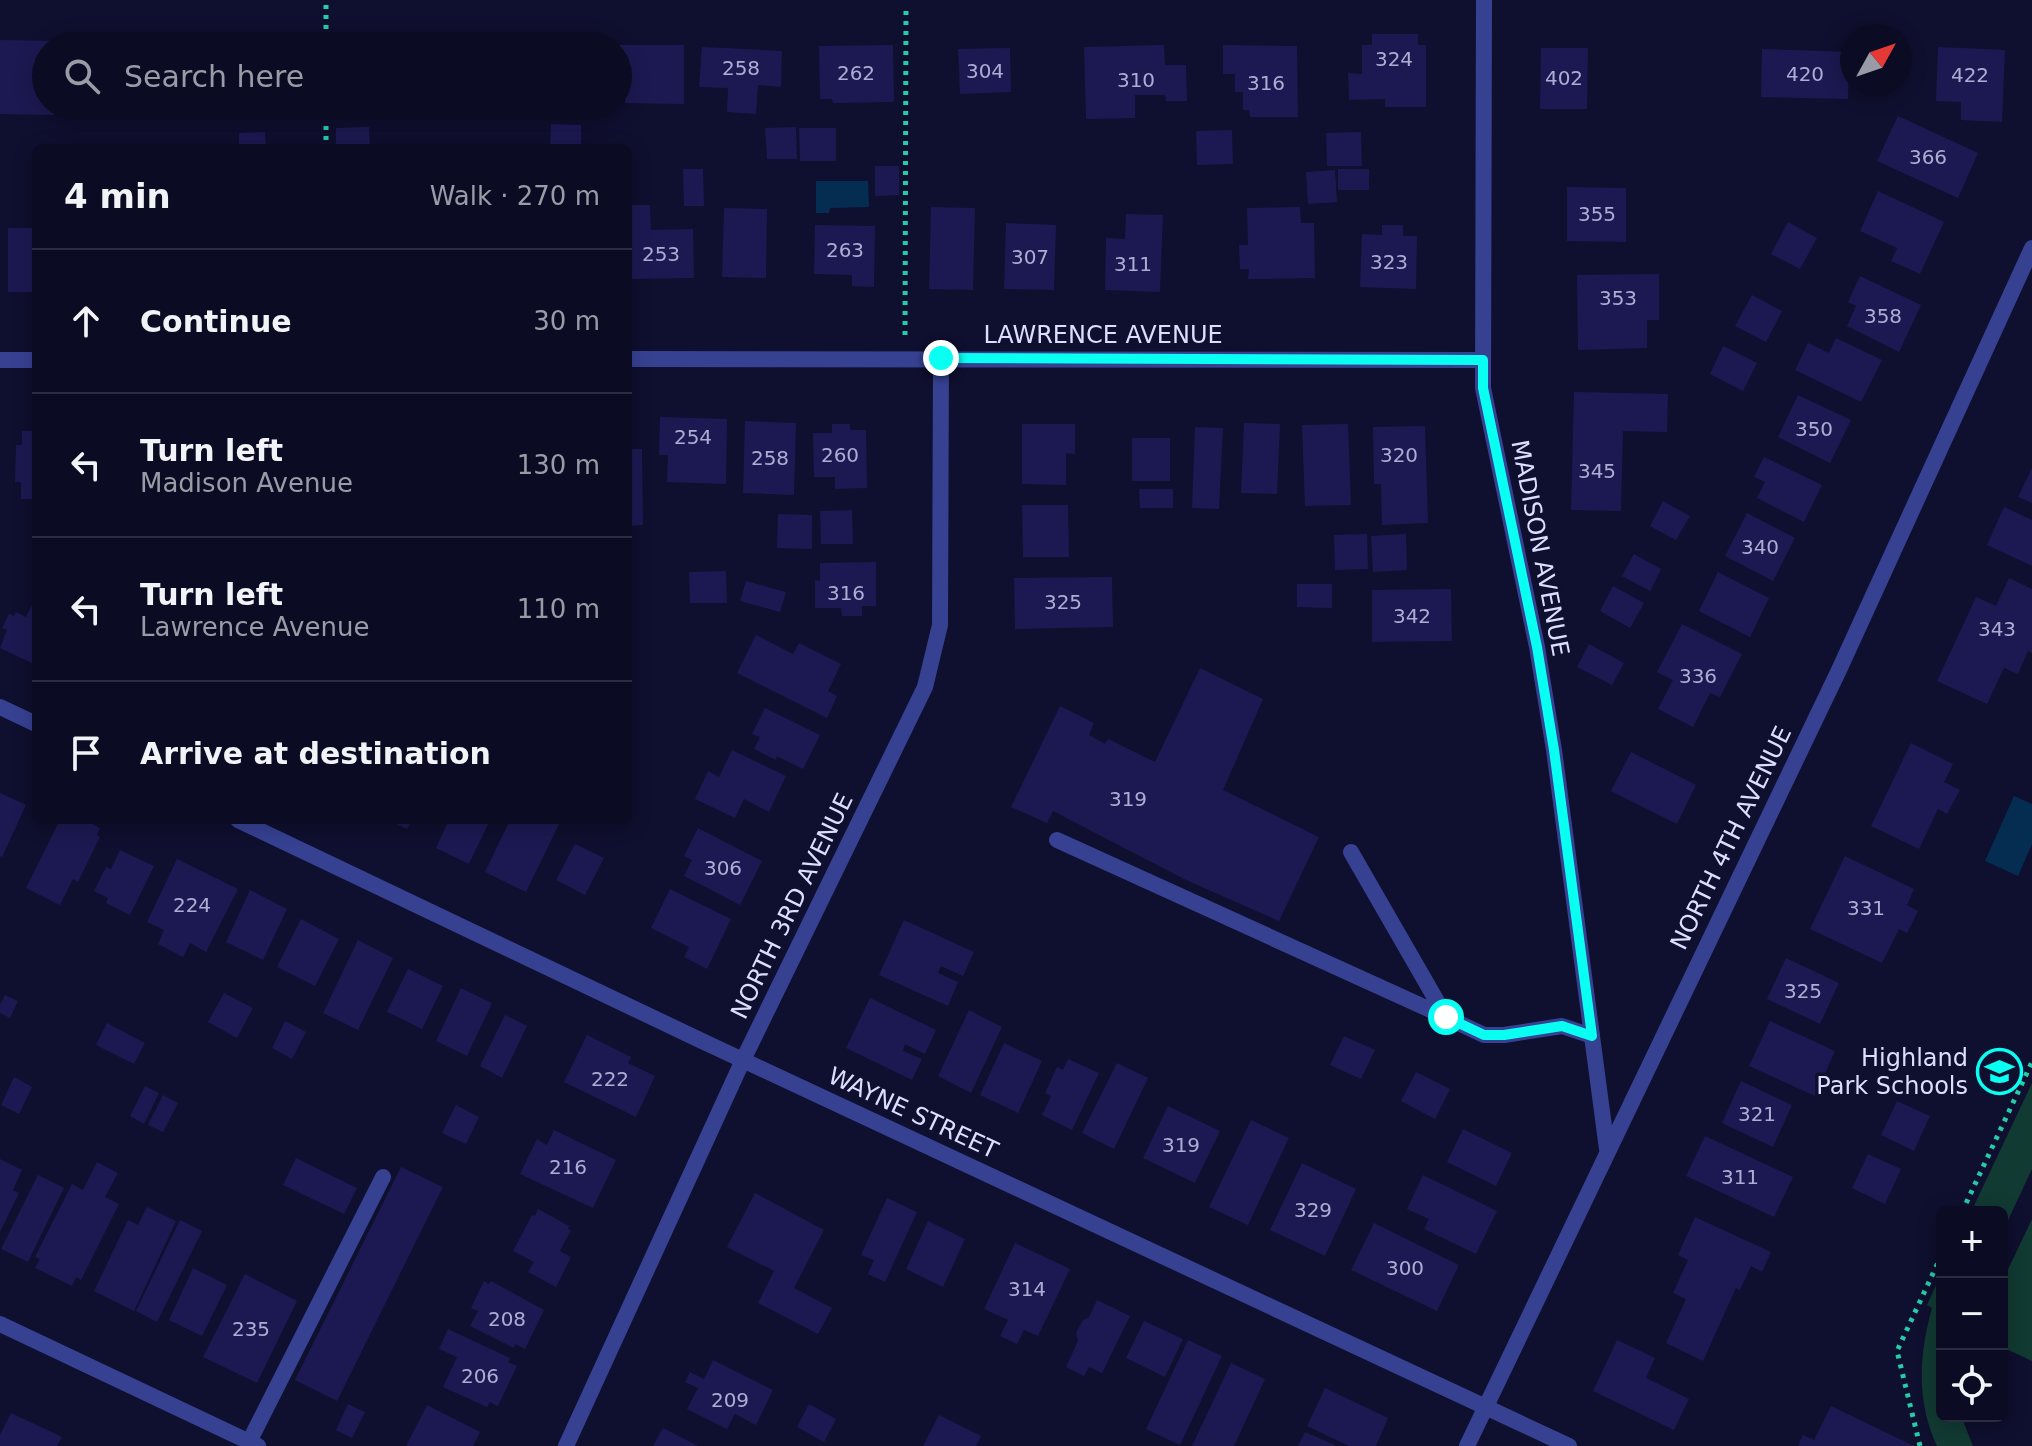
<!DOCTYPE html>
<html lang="en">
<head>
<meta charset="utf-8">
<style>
  body { margin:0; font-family:"DejaVu Sans",sans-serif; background:#14142b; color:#f1f3f6 }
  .controls { position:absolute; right:24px; bottom:24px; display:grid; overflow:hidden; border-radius:12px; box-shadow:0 4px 20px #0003 }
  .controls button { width:72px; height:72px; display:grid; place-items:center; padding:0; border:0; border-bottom:2px solid #2b2b41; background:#0b0b23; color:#f1f3f6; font:40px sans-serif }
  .compass { position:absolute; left:1840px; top:24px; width:72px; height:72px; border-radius:50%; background:#0b0b23; box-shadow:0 4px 20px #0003; rotate:50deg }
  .stop { position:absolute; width:24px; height:24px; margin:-18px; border:6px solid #09fff1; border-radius:50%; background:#fff }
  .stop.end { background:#09fff1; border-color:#fff; box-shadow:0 2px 8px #0008 }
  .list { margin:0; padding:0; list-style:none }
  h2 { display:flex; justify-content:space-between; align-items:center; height:104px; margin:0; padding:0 32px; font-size:34px }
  h2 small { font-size:26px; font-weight:400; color:#9a9ba6 }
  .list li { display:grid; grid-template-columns:52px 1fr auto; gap:24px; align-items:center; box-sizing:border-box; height:144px; padding:0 32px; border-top:2px solid #2b2b41 }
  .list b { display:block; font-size:30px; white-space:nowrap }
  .list p { margin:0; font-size:26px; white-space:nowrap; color:#9a9ba6 }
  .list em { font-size:26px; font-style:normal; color:#9a9ba6 }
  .icon { flex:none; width:44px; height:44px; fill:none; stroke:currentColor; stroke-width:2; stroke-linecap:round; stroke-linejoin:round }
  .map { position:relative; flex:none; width:2032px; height:1446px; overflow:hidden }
  .search { position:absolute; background:#0b0b23; box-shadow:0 4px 20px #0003; left:32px; top:32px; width:600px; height:88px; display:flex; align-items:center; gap:20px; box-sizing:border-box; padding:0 28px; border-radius:44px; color:#9a9ba6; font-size:30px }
  .panel { position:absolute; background:#0b0b23; box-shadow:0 4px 20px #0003; left:32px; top:144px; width:600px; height:680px; border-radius:12px }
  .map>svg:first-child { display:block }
  .green { fill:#113a32 }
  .water { fill:#052d52 }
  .building { fill:#1c1952 }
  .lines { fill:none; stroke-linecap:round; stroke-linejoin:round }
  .path { stroke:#24cca7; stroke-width:5; stroke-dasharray:4 6; stroke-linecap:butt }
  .lane { stroke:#364192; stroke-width:16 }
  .street { stroke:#364192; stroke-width:16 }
  .route { stroke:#09fff1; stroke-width:10 }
  .labels { text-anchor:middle; stroke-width:7; stroke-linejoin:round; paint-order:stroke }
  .number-label { font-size:20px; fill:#adadd4 }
  .street-label { font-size:24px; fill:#dddeff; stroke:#0f0f2f }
  .poi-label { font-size:24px; fill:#dddeff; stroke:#0f0f2f; text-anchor:end }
</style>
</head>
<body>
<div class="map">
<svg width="2032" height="1446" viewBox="0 0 2032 1446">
  <rect width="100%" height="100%" fill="#0f0f2f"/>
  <path class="green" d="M2032,1083v86l-30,64v-21h-31z
    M2032,1219v142l-30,-14v-65z
    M1942,1272v144h19l12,30h-36c-21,-45 -18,-91 -5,-138l-5,-3z"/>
  <path class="water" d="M868,181l1,26 -39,1 -1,5h-13v-32z
    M2014,796l18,8v40l-14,32 -33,-15z"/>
  <path class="building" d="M487,32l60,3v11h-60z
    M431,34v12h-42l-1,-11z
    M1372,34h46v11h8v62h-41v-8l-36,1 -1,-27 14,1v-29h10z
    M286,37l30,1v8h-30z
    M0,40l55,1v5h-9v60h8v9l-54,-1z
    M158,42v4h-29v-3z
    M618,45h66v59l-59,-1v-5h-7z
    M893,45l1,57 -61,1 -1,-4h-12l-1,-53z
    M1164,45l1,20h21l1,36h-21l-1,-6h-30v23l-49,1 -2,-72z
    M1223,45l74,1 1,71h-48l-1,-7h-6v-18h-8v-18h-12z
    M702,47l80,4 -1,36 -23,-2 -2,29 -29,-2 1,-24 -29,-1z
    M1938,47l67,3 -3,72 -41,-2v-18l-25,-1z
    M1010,48l1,44 -51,2 -2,-45z
    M1541,48h47l-1,61h-47z
    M1762,49l87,3 -1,47 -87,-2z
    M114,106h33l1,13h-18v-7h-16z
    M375,106h42v6l-42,1z
    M1898,116l80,37 -20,45 -81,-37z
    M551,124l30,1v23h-31z
    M369,127l1,21h-34v-20z
    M796,127l1,32h-30l-2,-31z
    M799,128h37v33h-36z
    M1232,130l1,34 -36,1 -1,-34z
    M265,132l1,16h-27v-15z
    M1361,132l1,34h-35l-1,-33z
    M875,166h24v29l-24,1z
    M683,169h20l1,37h-20z
    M1338,169h31v21h-31z
    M1335,170l2,32 -29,2 -2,-32z
    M1567,187l59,1v54l-59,-1z
    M1878,191l66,31 -24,52 -29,-13 6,-13 -37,-17z
    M628,205h22l1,25 42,-1 1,49 -66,1z
    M931,207l44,1 -2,82 -44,-1z
    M1300,207l1,16h13l1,55 -67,1 1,-10h-9l-1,-24h9l-1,-37z
    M724,208l43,1 -1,69 -44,-1z
    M1126,214l37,1 -3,77 -55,-2 1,-52 19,1z
    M1788,222l29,16 -17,31 -29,-15z
    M1006,223l50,2 -2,65 -50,-1z
    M815,225l60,1 -1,61 -22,-1v-11l-38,-1z
    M1382,225h21v11h14l-1,53 -56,-2 2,-53 20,1z
    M8,228h28v64h-28z
    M1659,274v46h-12v28l-69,2 -1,-75z
    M1860,276l61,29 -22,47 -52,-26 9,-20 -8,-4z
    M1752,295l30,16 -16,31 -31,-16z
    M1836,338l46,22 -21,42 -66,-32 13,-27 21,10z
    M1723,346l34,17 -14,28 -33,-17z
    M1574,392l94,2 -1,38 -44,-1 -2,80 -50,-1z
    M1798,395l53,25 -21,43 -52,-26z
    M660,417l67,2 -1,65 -59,-2 1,-27h-9z
    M745,421l51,2 -2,72 -51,-2z
    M1244,423l36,1 -3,70 -36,-1z
    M832,424h18v6h16l1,58 -32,1v-12h-21l-1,-44h19z
    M1022,424h53v30l-9,-1v32l-44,-1z
    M1348,424l3,81 -46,1 -3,-81z
    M1425,426l3,97 -46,2 -1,-41h-7l-1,-57z
    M1195,427l28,1 -4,81 -27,-1z
    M22,431h14v68h-15v-17h-6l1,-37h6z
    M1132,438h38v43h-38z
    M628,449h14l1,76 -15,1z
    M1764,457l58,28 -18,37 -47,-24 8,-16 -11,-5z
    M2032,468v35l-14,-6z
    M1139,489h34v19h-33z
    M1663,501l27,15 -14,24 -26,-14z
    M1022,505h46l1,52h-46z
    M2004,507l28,13v46l-45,-21z
    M852,510l1,34h-32l-1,-33z
    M1747,513l48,25 -22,43 -48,-25z
    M778,514l34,1v34l-35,-1z
    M1367,534l1,35 -33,1 -1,-35z
    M1406,534l1,36 -34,2 -2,-36z
    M1634,554l27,15 -11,22 -28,-15z
    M876,562v44h-14v10h-20l-1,-8h-26v-28l5,1v-18z
    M726,571l1,32h-37l-1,-31z
    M1718,572l51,26 -19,39 -51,-26z
    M1112,577l1,50 -98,2 -1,-51z
    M2009,578l23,11v64l-4,-2 -10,23 -14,-6 -17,36 -50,-23 39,-84 20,9z
    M746,581l40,11 -6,20 -40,-11z
    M1297,584h35v24l-35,-1z
    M1613,586l31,17 -14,25 -30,-17z
    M1451,589l1,52 -80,1v-52z
    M34,601l2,2v62l-36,-17 7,-18 -5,-2 7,-14 5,2 2,-4 10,5z
    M1682,624l60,30 -22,43 -10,-4 -17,34 -35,-18 15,-29 -16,-8z
    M756,635l37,19 6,-11 42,21 -13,27 9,5 -10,22 -90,-45z
    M1589,644l35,19 -12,22 -35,-18z
    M1200,668l63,31 -40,91 96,47 -40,84 -95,-42 -131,-68 -6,12 -36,-16 49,-101 34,17 -5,12 16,9 3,-5 47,23z
    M765,708l55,27 -17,34 -26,-13 -1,4 -22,-11 6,-12 -8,-3z
    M1911,743l42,21 -9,18 16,8 -13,24 -9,-5 -19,40 -48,-23z
    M732,750l54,26 -17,36 -25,-13 -9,19 -40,-19 13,-28 11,6z
    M1631,752l65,33 -19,39 -66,-33z
    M0,793l26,12 -24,52 -2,-1z
    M60,820h25l15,8 -3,7 3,2 -22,45 -5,-3 -13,26 -34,-17z
    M388,820h24l-5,9z
    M449,820h41l-21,44 -33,-16z
    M510,820h51l-35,72 -41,-20z
    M698,828l64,33 -22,44 -56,-29 8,-16 -8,-4z
    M575,844l29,14 -19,37 -29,-15z
    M120,850l34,16 -24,49 -24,-12 2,-5 -14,-7 12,-24 5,2z
    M1845,856l69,33 -7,16 11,6 -11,22 -8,-4 -17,34 -72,-34z
    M177,859l61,30 -32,63 -16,-9 -7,14 -25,-13 6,-14 -17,-8z
    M670,889l61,30 -24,50 -23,-12 5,-10 -38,-19z
    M250,890l37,19 -24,51 -37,-18z
    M301,919l38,20 -24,47 -38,-19z
    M904,920l70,32 -11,24 -22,-10 -3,7 20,9 -10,24 -69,-31z
    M358,940l35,18 -35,72 -35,-17z
    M1786,958l53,25 -19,41 -53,-25z
    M408,969l35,17 -21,43 -35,-17z
    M461,988l31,15 -25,53 -31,-15z
    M224,993l29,15 -16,30 -29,-16z
    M5,995l13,6 -8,17 -10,-5v-8z
    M870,998l66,32 -11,24 -20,-10 -2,7 19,8 -10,21 -66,-32z
    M969,1010l33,17 -31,66 -33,-17z
    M505,1015l22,11 -25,52 -22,-12z
    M285,1021l21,11 -14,27 -20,-11z
    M1770,1021l65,30 -20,45 -66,-30z
    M107,1023l38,20 -11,21 -38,-19z
    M587,1035l44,22 -3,6 27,13 -19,41 -72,-35z
    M1344,1036l31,14 -14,29 -31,-14z
    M1004,1043l38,18 -24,52 -38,-18z
    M1068,1059l31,14 -27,57 -30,-15 9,-19 -6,-3 12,-26 6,3z
    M1117,1063l31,15 -34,71 -32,-16z
    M1416,1072l34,17 -15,30 -34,-18z
    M14,1077l18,10 -13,27 -18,-9z
    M1741,1081l51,24 -19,42 -51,-24z
    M145,1086l14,7 -15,31 -14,-8z
    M163,1095l15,8 -15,29 -15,-7z
    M1897,1101l33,15 -16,35 -33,-16z
    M456,1105l23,12 -13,27 -24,-11z
    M1168,1106l52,25 -25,52 -52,-25z
    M1251,1120l38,18 -41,87 -39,-18z
    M1463,1129l49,24 -16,33 -49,-24z
    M554,1130l62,30 -23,48 -73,-34 17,-35 10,6z
    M1705,1136l88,41 -19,40 -88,-41z
    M1868,1154l33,15 -16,35 -33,-16z
    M296,1158l61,30 -13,26 -61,-29z
    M0,1159l22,11 -9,20 6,3 -19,39z
    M97,1162l21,11 -13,24 14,7 -38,76 -5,-3 -4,9 -37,-18 5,-9 -5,-2 37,-73 11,6z
    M1302,1163l54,26 -31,67 -55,-26z
    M401,1167l42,20 -106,214 -42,-21z
    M38,1175l26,13 -36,74 -27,-13z
    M1423,1175l74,36 -21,43 -52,-25 5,-10 -22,-10z
    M755,1193l69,37 -30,58 38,20 -14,26 -60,-31 16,-32 -47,-24z
    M887,1198l30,14 -32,70 -17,-8 6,-14 -13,-5z
    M147,1207l29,14 -42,90 -40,-20 34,-71 10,5z
    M538,1209l31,17 -1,3 3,1 -11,21 11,6 -15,30 -28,-15 6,-10 -21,-11 19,-36 3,1z
    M1695,1217l76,35 -9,20 -11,-6 -11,24 -4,-2 -33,73 -37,-18 20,-44 -13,-6 15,-33 -10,-5z
    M180,1220l22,11 -45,91 -21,-11z
    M928,1221l37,18 -22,48 -37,-18z
    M1374,1223l85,42 -22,46 -86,-41z
    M1015,1243l55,26 -32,67 -14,-6 -7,14 -17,-8 8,-16 -24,-11z
    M193,1268l34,17 -25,51 -33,-16z
    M245,1274l52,27 -40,82 -54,-26z
    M484,1281l5,3 2,-3 53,29 -19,39 -10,-5 -1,4 -44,-22 8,-15 -7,-3z
    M1097,1300l33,16 -28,57 -13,-6 -5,9 -18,-9 12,-26 -2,-8 7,-13 6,-3z
    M1144,1321l39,18 -18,38 -39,-19z
    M448,1329l62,29 -2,4 9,4 -19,40 -8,-4 -3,5 -44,-20 14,-30 -18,-8z
    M1188,1340l34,16 -42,89 -34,-16z
    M1617,1340l38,18 -9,20 43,21 -15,31 -81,-39z
    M713,1360l60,30 -17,35 -21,-11 -8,15 -40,-20 11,-21 -13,-6 5,-10 14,7z
    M1231,1363l34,16 -31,67h-42z
    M1325,1388l63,30 -12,28h-27l-42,-20z
    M348,1404l17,8 -13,26 -16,-8z
    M809,1404l27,15 -12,23 -27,-15z
    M427,1405l53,27 -7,14h-67z
    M1831,1406l83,40h-116l5,-11 11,5z
    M11,1413l51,24 -5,9h-57v-11z
    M939,1415l42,21 -5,10h-53z
    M663,1428l35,18h-45z
    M1305,1432l32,14h-39z"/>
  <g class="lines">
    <path class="path" d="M326,5v41
      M326,106v42
      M905,335l1,-329
      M1962,1212l70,-150
      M1920,1446l-23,-95 45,-97"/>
    <path class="lane" d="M1057,840l389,177
      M1351,852l95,165 38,18h20l58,-9 30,10
      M249,1442l134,-265"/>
    <path class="street" d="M1484,0l-1,388 54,259 17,103 53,399
      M628,359l855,1
      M0,360h36
      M0,707l36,17
      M238,820l464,221 867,405
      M0,1324l258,122
      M566,1446l177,-386 182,-373 15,-62 1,-267
      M1467,1446l372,-776 193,-422"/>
  </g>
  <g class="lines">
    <path class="route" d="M941,358l542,2v28l54,259 17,103 38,286 -30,-10 -58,9h-20l-38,-18"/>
  </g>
  <defs>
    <symbol id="school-ring" viewBox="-11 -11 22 22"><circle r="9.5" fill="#0f0f2f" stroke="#09fff1" stroke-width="1.5"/><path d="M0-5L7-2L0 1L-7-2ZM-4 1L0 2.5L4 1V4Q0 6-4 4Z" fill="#09fff1"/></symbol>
  </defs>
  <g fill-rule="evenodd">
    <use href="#school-ring" x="1974" y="1046" width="51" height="51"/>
  </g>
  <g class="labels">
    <g class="number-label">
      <text x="1394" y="66">324</text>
      <text x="741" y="75">258</text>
      <text x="985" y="78">304</text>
      <text x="856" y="80">262</text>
      <text x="1805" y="81">420</text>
      <text x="1970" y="82">422</text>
      <text x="1564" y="85">402</text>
      <text x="1136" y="87">310</text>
      <text x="1266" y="90">316</text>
      <text x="1928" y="164">366</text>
      <text x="1597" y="221">355</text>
      <text x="845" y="257">263</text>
      <text x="661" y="261">253</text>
      <text x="1030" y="264">307</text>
      <text x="1389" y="269">323</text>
      <text x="1133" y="271">311</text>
      <text x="1618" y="305">353</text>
      <text x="1883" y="323">358</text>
      <text x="1814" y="436">350</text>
      <text x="693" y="444">254</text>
      <text x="840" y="462">260</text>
      <text x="1399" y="462">320</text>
      <text x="770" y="465">258</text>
      <text x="1597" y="478">345</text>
      <text x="1760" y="554">340</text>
      <text x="846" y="600">316</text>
      <text x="1063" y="609">325</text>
      <text x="1412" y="623">342</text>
      <text x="1997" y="636">343</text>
      <text x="1698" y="683">336</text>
      <text x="1128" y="806">319</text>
      <text x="723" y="875">306</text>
      <text x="192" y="912">224</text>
      <text x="1866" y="915">331</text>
      <text x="1803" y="998">325</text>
      <text x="610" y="1086">222</text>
      <text x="1757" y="1121">321</text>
      <text x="1181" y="1152">319</text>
      <text x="568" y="1174">216</text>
      <text x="1740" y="1184">311</text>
      <text x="1313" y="1217">329</text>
      <text x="1405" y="1275">300</text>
      <text x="1027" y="1296">314</text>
      <text x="507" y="1326">208</text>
      <text x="251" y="1336">235</text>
      <text x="480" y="1383">206</text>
      <text x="730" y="1407">209</text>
    </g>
    <g class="street-label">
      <text x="1103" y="343">LAWRENCE AVENUE</text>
      <text transform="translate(1540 548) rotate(79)" y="8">MADISON AVENUE</text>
      <text transform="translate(1731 838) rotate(-64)" y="8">NORTH 4TH AVENUE</text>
      <text transform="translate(792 906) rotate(-64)" y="8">NORTH 3RD AVENUE</text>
      <text transform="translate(913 1113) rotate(25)" y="8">WAYNE STREET</text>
    </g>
    <g class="poi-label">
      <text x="1968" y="1066">Highland<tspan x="1968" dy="28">Park Schools</tspan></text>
    </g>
  </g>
</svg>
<div class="controls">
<button>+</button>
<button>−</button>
<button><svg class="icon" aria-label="locate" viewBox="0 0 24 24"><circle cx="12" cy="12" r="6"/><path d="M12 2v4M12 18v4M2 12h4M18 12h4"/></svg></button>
</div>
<svg class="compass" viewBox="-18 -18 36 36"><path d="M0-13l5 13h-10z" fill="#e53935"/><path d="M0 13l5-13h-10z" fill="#9a9ba6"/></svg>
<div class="stop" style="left:1446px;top:1017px"></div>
<div class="stop end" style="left:941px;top:358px"></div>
<div class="search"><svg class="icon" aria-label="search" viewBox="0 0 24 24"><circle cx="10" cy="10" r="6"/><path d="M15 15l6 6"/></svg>Search here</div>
<section class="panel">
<h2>4 min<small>Walk · 270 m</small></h2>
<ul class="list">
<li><svg class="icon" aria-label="ahead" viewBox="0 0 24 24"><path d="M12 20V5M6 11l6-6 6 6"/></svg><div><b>Continue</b></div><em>30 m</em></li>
<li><svg class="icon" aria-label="left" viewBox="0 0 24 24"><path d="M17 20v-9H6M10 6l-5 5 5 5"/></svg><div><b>Turn left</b><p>Madison Avenue</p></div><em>130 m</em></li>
<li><svg class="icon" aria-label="left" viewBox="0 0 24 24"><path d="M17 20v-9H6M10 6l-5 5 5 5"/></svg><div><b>Turn left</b><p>Lawrence Avenue</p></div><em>110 m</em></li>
<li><svg class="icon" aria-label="arrive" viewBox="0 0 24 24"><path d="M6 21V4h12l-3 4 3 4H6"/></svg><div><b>Arrive at destination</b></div></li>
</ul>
</section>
</div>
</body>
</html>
